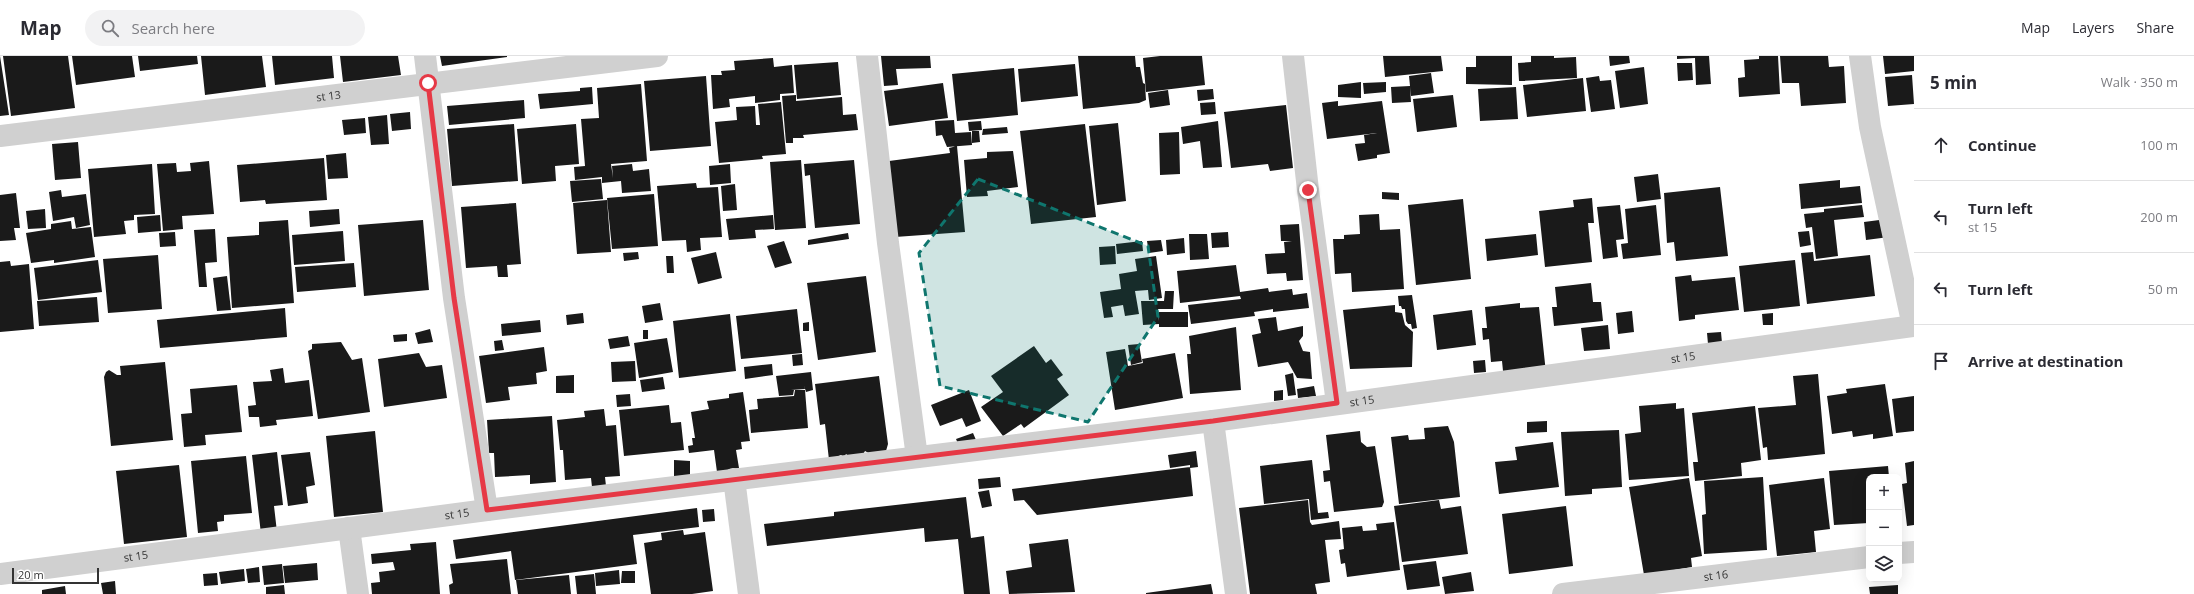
<!DOCTYPE html>
<html lang="en">
<head>
<meta charset="utf-8">
<style>
  body { margin:0; font-family:"Open Sans",sans-serif; background:#f2f2f3; color:#2b2b33 }
  .controls { position:absolute; right:12px; bottom:12px; display:grid; overflow:hidden; border-radius:8px; box-shadow:0 4px 16px #0002 }
  .controls button { width:36px; height:36px; display:grid; place-items:center; padding:0; border:0; border-bottom:1px solid #e1e1e2; background:#fff; color:#2b2b33; font:20px sans-serif }
  .scale { position:absolute; left:12px; bottom:10px; width:87px; box-sizing:border-box; padding-left:4px; border:2px solid #333; border-top:0; font-size:11px; line-height:14px; white-space:nowrap; color:#333; -webkit-text-stroke:3px #fff; paint-order:stroke }
  .stop { position:absolute; width:12px; height:12px; margin:-9px; border:3px solid #e63946; border-radius:50%; background:#fff }
  .stop.end { background:#e63946; border-color:#fff; box-shadow:0 1px 4px #0008 }
  .list { margin:0; padding:0; list-style:none }
  h2 { display:flex; justify-content:space-between; align-items:center; height:52px; margin:0; padding:0 16px; font-size:17px }
  h2 small { font-size:13px; font-weight:400; color:#7c7c81 }
  .list li { display:grid; grid-template-columns:26px 1fr auto; gap:12px; align-items:center; box-sizing:border-box; height:72px; padding:0 16px; border-top:1px solid #e1e1e2 }
  .list b { display:block; font-size:15px; white-space:nowrap }
  .list p { margin:0; font-size:13px; white-space:nowrap; color:#7c7c81 }
  .list em { font-size:13px; font-style:normal; color:#7c7c81 }
  .icon { flex:none; width:22px; height:22px; fill:none; stroke:currentColor; stroke-width:2; stroke-linecap:round; stroke-linejoin:round }
  .map { position:relative; flex:none; width:1914px; height:538px; overflow:hidden }
  header { display:flex; align-items:center; gap:24px; box-sizing:border-box; height:56px; padding:0 20px; background:#fff; border-bottom:1px solid #e1e1e2 }
  header strong { font-size:19px }
  nav { display:flex; gap:22px; margin-inline-start:auto; font-size:14px }
  .search { width:280px; height:36px; background:#f2f2f3; display:flex; align-items:center; gap:10px; box-sizing:border-box; padding:0 14px; border-radius:22px; color:#7c7c81; font-size:15px }
  main { display:flex }
  aside { flex:1; background:#fff }
  .map>svg:first-child { display:block }
  .building { fill:#1a1a1a }
  .lines { fill:none; stroke-linecap:round; stroke-linejoin:round }
  .minor { stroke:#d0d0d0; stroke-width:22 }
  .route { stroke:#e63946; stroke-width:5 }
  .marked { fill:#0f766e; fill-opacity:0.2; stroke:#0f766e; stroke-width:3; stroke-dasharray:8 5; stroke-linejoin:round }
  .labels { text-anchor:middle; stroke-width:4; stroke-linejoin:round; paint-order:stroke }
  .street-label { font-size:11px; fill:#333; stroke:#fff }
</style>
</head>
<body>
<header>
<strong>Map</strong>
<div class="search"><svg class="icon" aria-label="search" viewBox="0 0 24 24"><circle cx="10" cy="10" r="6"/><path d="M15 15l6 6"/></svg>Search here</div>
<nav><a>Map</a><a>Layers</a><a>Share</a></nav>
</header>
<main>
<div class="map">
<svg width="1914" height="538" viewBox="0 0 1914 538">
  <rect width="100%" height="100%" fill="#fff"/>
  <path class="building" d="M0,0l9,59 -9,1z
    M3,0h65l7,52 -64,8z
    M72,0h60l3,21 -59,8z
    M138,0h59l1,8 -58,7z
    M201,0h61l4,31 -61,8z
    M272,0h60l2,22 -59,7z
    M340,0h58l3,19 -58,7z
    M440,0h67v1l-65,9z
    M881,0h49l1,12 -35,1 2,16 -14,1z
    M1078,0h57l1,11h4l3,16 2,1 1,16 -7,3 -56,6z
    M1160,0h42l3,29 -59,7 -3,-34z
    M1383,0h58l2,15 -58,6z
    M1476,0h36v29l-46,-1v-17h10z
    M1531,0h23v2l22,-1 1,21 -58,3 -1,-18 13,-1z
    M1609,0h20l1,7 -20,3z
    M1677,0h32l2,28 -15,1 -1,-27 -18,1z
    M1759,0h19l2,38 -41,3 -1,-19 7,-1 -1,-17 15,-1z
    M1780,0h48l1,11 15,-1 2,37 -45,3 -2,-23h-17z
    M1883,0h31v15l-29,3z
    M773,2l1,9 18,-2 2,28 -14,1v6l-25,3v-7l-26,3 1,8 -17,2 -2,-34h11l-1,-4 14,-1 -1,-9z
    M838,6l3,33 -44,4 -3,-34z
    M1677,7h15l1,17 -15,1z
    M1075,8l3,32 -57,6 -3,-33z
    M1644,11l4,37 -28,4 -5,-37z
    M1014,12l4,47 -61,6 -5,-47z
    M1431,17l3,20 -23,3 -1,-9 1,15 -19,1 -1,-16 19,-1 -1,-10z
    M1912,19l2,29 -26,2 -3,-29z
    M706,20l5,70 -61,5 -6,-70z
    M1599,20l1,5 11,-1 4,29 -24,3 -5,-34z
    M1583,22l3,33 -59,6 -4,-32z
    M1361,26v16l-23,-1v-12z
    M1386,26v10l-22,2 -1,-11z
    M943,27l5,35 -59,8 -5,-35z
    M641,28l6,77 -36,3 2,14 -1,-12 20,-2 1,7 16,-2 2,22 -29,2 -1,-12 -19,2v-6l-27,3 -1,-13 11,-1 -4,-47 18,-1 -2,-30z
    M592,31l1,17 -53,5 -2,-15 42,-3v-3z
    M1516,31l2,32 -38,2 -2,-32z
    M1213,33l1,10 -16,2 -1,-11z
    M1168,34l2,15 -20,3 -2,-15z
    M796,39v6l46,-4 1,18 13,-1 2,16 -55,5 1,3h-11v5h-7l-4,-47z
    M1453,39l4,32 -40,5 -4,-33z
    M524,44l1,18 -76,7 -2,-19z
    M1338,45v5l44,-5 8,52 -13,2v3l-19,3 -3,-17 10,-1 -1,-8 13,-2 -50,6 -5,-36z
    M781,46l5,52 -24,2 1,3 -44,4 -4,-41 22,-2 -1,-13 19,-1 1,19h4l-2,-21z
    M1215,46l1,12 -15,1 -1,-12z
    M1286,49l7,63 -23,3 -2,-7 -37,4 -7,-56z
    M410,56l1,17 -19,2 -2,-17z
    M387,59l2,29 -18,1 -3,-28z
    M365,62l1,15 -22,2 -2,-15z
    M954,64l1,13 16,-1 1,13 -25,2 -5,-12 -6,1 -1,-15z
    M981,65l1,9 -13,1 -1,-9z
    M1218,65l4,46 -19,1 -3,-27 -17,3 -2,-17z
    M1118,67l8,78 -29,4 -8,-79z
    M514,68l4,57 -66,5 -5,-57z
    M576,68l3,40 -24,2 1,15 -34,3 -5,-55z
    M1085,68l11,93 -65,7 -11,-93z
    M1007,71l1,6 -26,2 1,-6z
    M972,75h7l1,11 -8,1z
    M1179,76l1,42 -20,1 -1,-42z
    M78,86l3,36 -26,2 -3,-36z
    M957,90l8,86 -70,5 -6,-76 61,-8 -1,-5z
    M1013,95l5,36 -31,4 1,5 -21,1 -3,-37 23,-2v-6z
    M346,97l2,25 -20,1 -2,-24z
    M324,102l3,42 -61,4 -1,-4 -25,2 -3,-37z
    M801,104l5,68 -31,2 -5,-68z
    M854,104l6,64 -45,4 -5,-53 -5,1 -1,-12z
    M209,105l5,53 -32,2 1,13 -20,2 -6,-67 19,-1 1,9 14,-1 -1,-8z
    M152,108l3,50 -21,1v5l-10,1 2,13 -32,3 -6,-68z
    M730,108l1,19 -21,2 -1,-19z
    M1658,118l3,25 -24,3 -3,-25z
    M601,123l2,20 -31,3 -2,-21z
    M1840,124v8l20,-2 2,17 -61,6 -2,-25z
    M696,127l1,5 21,-1 4,50 -22,1 1,12 -14,2 -1,-12 -24,1 -5,-55z
    M735,128l2,26 -14,1 -2,-25z
    M1720,131l8,69 -52,5 -2,-19 -7,1 -3,-50z
    M61,134l1,7 24,-3 4,31 -14,3 -2,-11 -21,4 -4,-29z
    M1382,136l17,1v7l-17,-1z
    M16,137l4,35h-6l2,12 -16,1v-46z
    M654,138l4,52 -46,3 -5,-51z
    M1592,142l2,25h-6l4,39 -47,5 -6,-56 35,-4 -1,-7z
    M1463,143l8,80 -55,6 -8,-80z
    M607,144l4,52 -34,2 -4,-51z
    M516,147l5,61 -14,1 1,12h-10l-1,-11 -31,2 -5,-61z
    M1620,149l4,34 -8,1 2,17 -15,2 -6,-52z
    M1656,149l5,50 -38,4 -2,-15 7,-1 -3,-34z
    M1862,149l2,12 -30,3 4,36 -22,3 -4,-32 -6,1 -2,-14 20,-2v-3z
    M45,153l1,19 -18,1 -2,-18z
    M339,153l1,15 -30,3 -1,-16z
    M1379,158l1,16 20,-1 4,60 -52,3 -1,-19 -16,1 -2,-35h11v-4l16,-1 -1,-19z
    M160,159l1,16 -23,2 -1,-16z
    M773,159l1,14 -19,1 1,8 -27,2 -3,-21z
    M1887,163l2,18 -23,3 -2,-18z
    M288,164l6,83 -62,5 -5,-71 32,-2v-13z
    M423,164l6,70 -65,6 -6,-71z
    M71,165l1,8 19,-2 4,30 -41,6v-3l-23,3 -5,-30 25,-4v-5z
    M1299,168l4,56 -16,1 -1,-8 -19,1 -2,-20 20,-1 -1,-11 8,-1h-11l-1,-16z
    M215,173l2,33 -12,1 2,24h-8l-5,-57z
    M343,175l2,30 -51,4 -2,-30z
    M1809,175l2,14 -11,2 -2,-15z
    M175,176l1,14 -16,1 -1,-14z
    M1228,176l1,15 -17,1 -1,-15z
    M848,177l1,6 -41,6v-5z
    M1189,178h18l2,25 -19,1z
    M1536,178l2,21 -51,6 -2,-22z
    M1184,182l1,15 -18,2 -1,-15z
    M1161,184l2,11 -14,2 -2,-12z
    M784,185l8,22 -17,5 -8,-22z
    M1142,185l1,10 -26,3 -1,-10z
    M1115,190l1,18 -16,1 -1,-18z
    M638,196l1,7 -15,2 -1,-8z
    M716,196l6,26 -24,6 -7,-26z
    M1813,196l1,9 56,-6 5,41 -68,8 -6,-51z
    M158,199l4,54 -54,4 -5,-54z
    M666,200h7l1,17h-7z
    M1156,200l6,42 -13,2 -1,-10 -13,1 4,23 -14,2 -2,-11 -12,2 2,10 -9,1 -4,-26 21,-3 -2,-15 18,-3 -2,-12z
    M98,204l4,32 -64,8 -4,-32z
    M1795,204l5,46 -56,6 -5,-46z
    M10,205l1,5 18,-2 5,65 -34,3v-70z
    M354,207l2,24 -59,5 -2,-25z
    M1236,209l4,27 28,-4 1,4 23,-3 1,6 14,-2 2,15 -36,4v-3l-19,3 1,4 -64,8 -3,-19 53,-6 -1,-3 -60,7 -3,-32z
    M1691,219l1,6 43,-4 4,33 -44,5v4l-16,2 -4,-44z
    M227,220l4,34 -14,1 -4,-33z
    M866,220l10,76 -58,8 -11,-77z
    M1591,227l2,19h8l2,19 -49,5 -2,-19h5l-2,-20z
    M1165,235h9l-1,18h-15l1,12v-9h29v15h-29v-3l-16,1 -2,-24h23z
    M1412,239l5,33 -5,1 -1,-5h-3l-2,-3 -1,-12h-3l-1,-3h-2l-1,-10z
    M97,241l2,25 -60,4 -2,-25z
    M660,247l3,17 -18,3 -3,-17z
    M1520,247v5l19,-1 7,66 -43,-2 -1,-10 -11,1 -2,-23 -6,1 -1,-12h5l-2,-21z
    M1395,249v7l7,1 3,12 8,7 -1,35 -62,2 -7,-59z
    M285,252l2,29 -127,11 -3,-28z
    M797,253l5,44 -61,6 -5,-43z
    M1472,254l4,35 -39,5 -4,-35z
    M1632,255l2,21 -16,2 -2,-21z
    M583,257l1,10 -17,2 -1,-10z
    M1773,257v12h-10l-1,-11z
    M730,258l6,57 -57,7 -6,-57z
    M1276,261l2,14 25,-5v10l-4,5 4,10 7,1 2,27 -15,-1 -9,-16 -30,5 -6,-32 9,-2 -3,-14z
    M540,264l1,12 -39,4 -1,-12z
    M809,266v9h-6v-8z
    M1608,269l2,24 -26,2 -3,-23z
    M1236,271l5,63 -51,4 -3,-40h4l-2,-18z
    M430,273l3,13 -15,2 -3,-11z
    M643,274h5v9h-5z
    M1721,276l1,11 -14,1 -1,-11z
    M407,278v7l-13,1 -1,-7z
    M628,280l2,10 -20,3 -2,-10z
    M667,282l6,34 -34,6 -5,-35z
    M502,284l2,10 -9,1 -1,-10z
    M341,286l11,18 10,-2 8,54 -52,7 -10,-68 4,-2v-5z
    M1139,288l3,18 -11,3 -3,-20z
    M1034,290l12,17 5,-4 12,16 -6,4 12,16 -45,33 -3,-4 -18,12 -22,-29 22,-15 -12,-16z
    M544,291l3,24 -11,2 1,11 -29,3 2,13 -24,3 -7,-47z
    M1125,293l3,17 15,-3 -1,-4 33,-6 8,45 -68,12 -9,-58z
    M419,297l7,14 16,-2 5,33 -63,9 -6,-48z
    M802,298l1,11 -10,1 -1,-11z
    M1485,304l1,12 -12,1 -1,-12z
    M635,305l1,20 -24,1 -1,-20z
    M165,306l8,78 -62,6 -7,-69 2,-5 3,-2 8,5h4l-1,-9z
    M772,308l1,11 -28,4 -1,-12z
    M283,312l2,15 24,-3 4,36 -37,4 1,5 -17,2 -1,-10h-10l-1,-11 8,-1 -3,-23 19,-1 -2,-11z
    M811,316l2,18 -7,2 -2,-7 1,4 -14,1h3l-1,5 -14,1 -3,-20z
    M1293,317l3,22 -8,1 -3,-21z
    M1818,318l7,80 -57,6 -1,-13 -4,1 -5,-40 38,-3 -3,-29z
    M574,319v18h-18v-17z
    M879,320l9,68 -2,7 -12,5 -9,-5 -4,7h-10l-5,-4 -2,3 -3,-2 -12,5 -4,-36 -5,1 -5,-41z
    M663,321l2,12 -23,3 -2,-12z
    M1885,328l8,52 -20,3v-5l-20,3 -1,-6 -20,3 -5,-38 20,-3 -1,-4z
    M237,329l5,47 -37,3 1,10 -22,2 -3,-33 11,-1 -2,-24z
    M1314,330l2,10 -18,2 -1,-9z
    M795,334h10l3,38 -57,5 -2,-23 9,-1 -1,-10 37,-3z
    M969,334l12,31 -15,6 -4,-9 -22,8 -9,-21z
    M1283,334v10l-9,1v-10z
    M743,336l7,49 -9,1 1,7 -6,1 3,18 -22,4 -3,-22 -25,3 -1,-7 5,-1 -1,-7h3l-4,-26 18,-3 -2,-8 22,-3v-4z
    M630,338l1,12 -14,1 -1,-12z
    M1914,340v35l-18,2 -4,-34z
    M1676,347v6l8,-1 5,68 -60,4 -4,-46 16,-2 -2,-26z
    M669,349l2,18 10,-1 3,28 -60,6 -5,-46z
    M1755,350l6,54 -20,3 1,13 -47,5 -2,-19h5l-6,-49z
    M604,353l2,17 10,-1 4,51 -15,1 1,9 -14,1 -1,-9 -26,2 -2,-30h-3l-3,-30 28,-3 -1,-6z
    M552,360l4,66 -26,2v-9l-35,2 -1,-24h-5l-2,-33z
    M1547,365v11l-20,1v-11z
    M1448,370l6,16 6,55 -61,7 -8,-67 17,-2 1,5 16,-1 -1,-11z
    M1619,374l3,57 -30,2v5l-27,2 -4,-64z
    M375,375l8,81 -49,5 -8,-81z
    M1360,375l1,11 6,5 8,-1 9,56 -2,5 -48,5 -4,-31 -6,1 -1,-11 7,-1 -4,-35z
    M973,377l3,7 -17,6 -3,-7z
    M1553,386l6,45 -60,7 -4,-32 22,-2 -2,-13z
    M1196,395l2,16 -8,1v-3l-20,3 -2,-13z
    M277,396l6,53 -9,1 3,26 -16,2 -9,-79z
    M310,396l5,33 -9,2 2,16 -20,3 -7,-51z
    M246,400l6,57 -28,2v6l-7,1 1,9 -20,2 -7,-72z
    M674,404l16,1v16h-16z
    M1312,404l6,53 10,-1 1,6 -18,2 -2,-21 -45,5 -4,-38z
    M1914,405v64l-7,1 -5,-42 5,-1 -2,-20z
    M179,409l8,72 -63,7 -8,-73z
    M1888,410l1,11h-20v46l-35,2 -5,-54z
    M1190,411l3,29 -156,19 -13,-15 -10,1 -2,-12z
    M1000,421l1,10 -22,2 -1,-10z
    M1763,421l4,73 -63,4 -2,-39 4,-1 -2,-33z
    M1689,422l13,78 -11,2 1,9 -48,8 -15,-88z
    M1824,422l6,51 -16,2 2,21 -39,4 -8,-71z
    M989,434l3,16 -10,2 -4,-16z
    M966,441l5,41 13,-2 6,58h-26l-6,-55 -33,3 -1,-14 -157,18 -3,-22 70,-8v-4z
    M1308,444l2,22 2,3 27,-4 2,18 -16,1 5,42 -15,2 2,10h-67l-11,-86z
    M1439,444l2,9 20,-3 7,48 -66,8 -8,-56z
    M1566,450l7,60 -64,8 -7,-60z
    M697,452l2,19 -66,8 4,29 -122,16 -4,-29 -55,8 -3,-19z
    M714,453l1,12 -12,1 -1,-12z
    M1394,466l6,48 -53,7 -2,-14 -4,1 -2,-14 5,-1 -2,-21 20,-2 1,5 14,-1 -1,-6z
    M683,474l1,5 21,-3 8,59 -21,3h-41l-7,-51 18,-3 -1,-7z
    M1068,483l7,53 -66,2 -3,-23 26,-4 -3,-23z
    M436,486l4,52h-68l-1,-11 9,-1 -1,-10 16,-2 -2,-8 -21,2 -1,-10 40,-4 -1,-6z
    M507,503l4,35h-61l-1,-9 4,-2 -3,-19z
    M1436,505l4,25 -33,4 -4,-25z
    M317,507l1,17 -33,3 -2,-17z
    M282,508l2,19 -20,2 -2,-19z
    M259,511l1,15 -12,1 -2,-14z
    M244,513l1,12 -24,3 -2,-12z
    M619,514l1,14 -24,2 -1,-13z
    M622,515h13v12h-14z
    M1471,516l3,19 -29,3 -3,-17z
    M217,517l1,12 -14,1 -1,-12z
    M594,518l2,20h-19l-2,-18z
    M569,519l2,19h-53l-2,-14z
    M115,525l1,13h-13l-2,-11z
    M1211,528l2,10h-67v-1z
    M284,529l1,9h-19v-7z
    M1898,529v9h-28l-1,-7z
    M65,530l1,8h-24v-4z"/>
  <g class="lines">
    <g class="minor">
      <path d="M425,0l29,242 33,212"/>
      <path d="M867,0l21,187 29,214"/>
      <path d="M1293,0l15,134 29,213"/>
      <path d="M1860,0l10,71 43,199"/>
      <path id="s1" d="M0,80l657,-80"/>
      <path d="M1213,365l23,173"/>
      <path d="M734,423l15,115"/>
      <path d="M349,472l9,66"/>
      <path d="M1899,497l15,-1"/>
      <path id="s2" d="M0,518l487,-64 726,-89 701,-95"/>
      <path id="s3" d="M1563,538l306,-37"/>
    </g>
  </g>
  <g class="lines">
    <path class="route" d="M428,27l26,215 33,212 726,-89 124,-18 -29,-213"/>
  </g>
  <path class="marked" d="M978,123l170,67 10,71 -70,105 -148,-36 -21,-133z"/>
  <g class="labels">
    <g class="street-label">
      <text dy="4" stroke="none"><textPath href="#s1" startOffset="331">st 13</textPath></text>
      <text dy="4" stroke="none"><textPath href="#s2" startOffset="1697">st 15</textPath></text>
      <text dy="4" stroke="none"><textPath href="#s2" startOffset="1373">st 15</textPath></text>
      <text dy="4" stroke="none"><textPath href="#s2" startOffset="461">st 15</textPath></text>
      <text dy="4" stroke="none"><textPath href="#s2" startOffset="137">st 15</textPath></text>
      <text dy="4" stroke="none"><textPath href="#s3" startOffset="154">st 16</textPath></text>
    </g>
  </g>
</svg>
<div class="controls">
<button>+</button>
<button>−</button>
<button><svg class="icon" aria-label="layers" viewBox="0 0 24 24"><path d="M12 4l9 5-9 5-9-5zM3 14l9 5 9-5"/></svg></button>
</div>
<div class="scale">20 m</div>
<div class="stop" style="left:428px;top:27px"></div>
<div class="stop end" style="left:1308px;top:134px"></div>
</div>
<aside>
<h2>5 min<small>Walk · 350 m</small></h2>
<ul class="list">
<li><svg class="icon" aria-label="ahead" viewBox="0 0 24 24"><path d="M12 20V5M6 11l6-6 6 6"/></svg><div><b>Continue</b></div><em>100 m</em></li>
<li><svg class="icon" aria-label="left" viewBox="0 0 24 24"><path d="M17 20v-9H6M10 6l-5 5 5 5"/></svg><div><b>Turn left</b><p>st 15</p></div><em>200 m</em></li>
<li><svg class="icon" aria-label="left" viewBox="0 0 24 24"><path d="M17 20v-9H6M10 6l-5 5 5 5"/></svg><div><b>Turn left</b></div><em>50 m</em></li>
<li><svg class="icon" aria-label="arrive" viewBox="0 0 24 24"><path d="M6 21V4h12l-3 4 3 4H6"/></svg><div><b>Arrive at destination</b></div></li>
</ul>
</aside>
</main>
</body>
</html>
